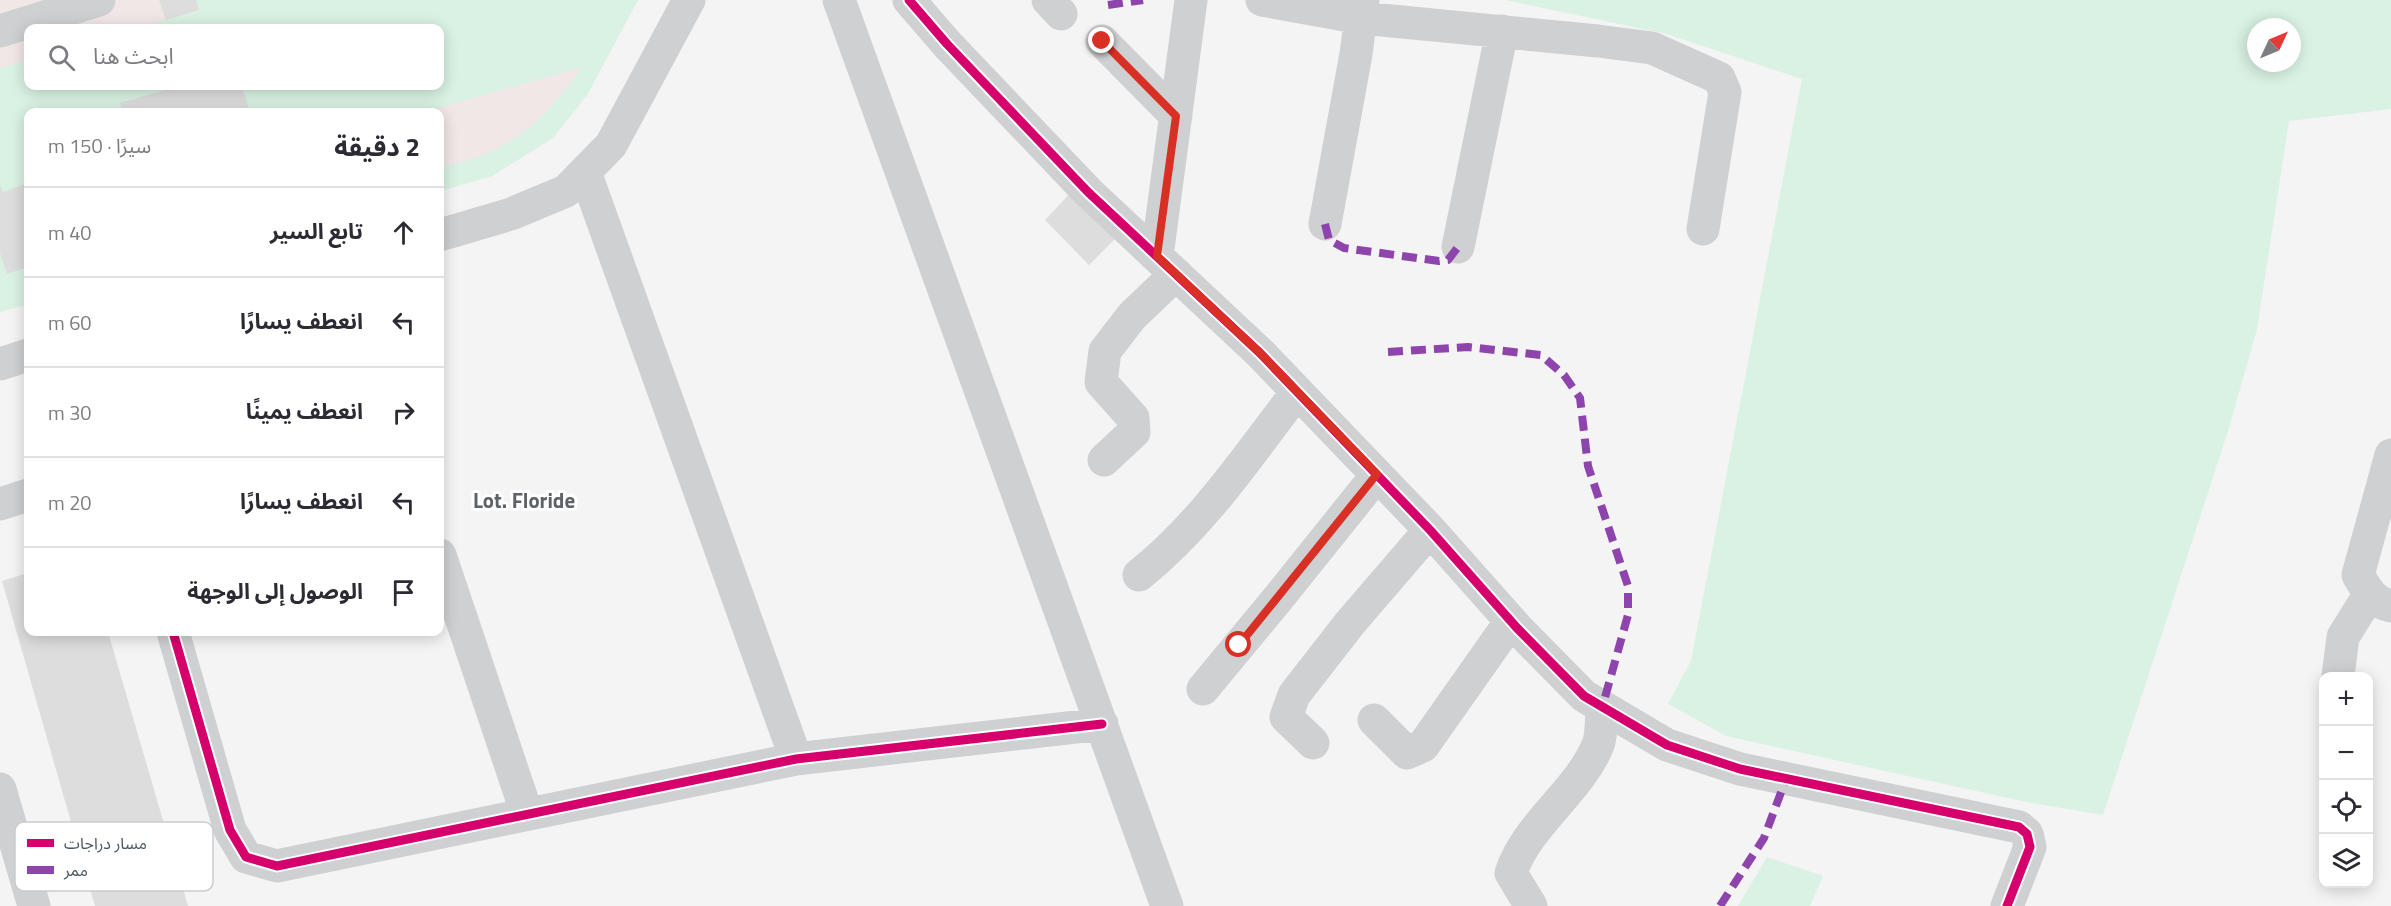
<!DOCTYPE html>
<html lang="ar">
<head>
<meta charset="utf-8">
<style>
  body { margin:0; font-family:"Titillium Web","Noto Sans Arabic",sans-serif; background:#f7f7f7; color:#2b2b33; direction:rtl }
  .controls { position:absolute; right:18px; bottom:18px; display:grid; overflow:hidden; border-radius:12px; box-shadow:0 3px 15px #0003 }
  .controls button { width:54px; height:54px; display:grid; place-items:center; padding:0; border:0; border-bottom:2px solid #e1e1e2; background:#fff; color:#2b2b33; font:30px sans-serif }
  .compass { position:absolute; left:2247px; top:18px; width:54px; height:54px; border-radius:50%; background:#fff; box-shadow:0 3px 15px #0003; rotate:46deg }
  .stop { position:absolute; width:18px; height:18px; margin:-14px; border:4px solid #d93025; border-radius:50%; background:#fff }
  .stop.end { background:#d93025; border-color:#fff; box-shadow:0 2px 6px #0008 }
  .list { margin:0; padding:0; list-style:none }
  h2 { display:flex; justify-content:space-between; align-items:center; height:78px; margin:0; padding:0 24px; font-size:26px }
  h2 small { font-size:20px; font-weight:400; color:#7c7c81 }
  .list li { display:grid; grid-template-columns:39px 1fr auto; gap:18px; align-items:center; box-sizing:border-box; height:90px; padding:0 24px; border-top:2px solid #e1e1e2 }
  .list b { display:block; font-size:22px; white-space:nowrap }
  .list em { font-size:20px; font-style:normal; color:#7c7c81 }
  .icon { flex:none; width:33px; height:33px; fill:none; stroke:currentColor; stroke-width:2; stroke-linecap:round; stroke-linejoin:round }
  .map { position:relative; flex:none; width:2391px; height:906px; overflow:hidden; direction:ltr }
  .search { position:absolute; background:#fff; box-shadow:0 3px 15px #0003; left:24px; top:24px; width:420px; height:66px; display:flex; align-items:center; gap:15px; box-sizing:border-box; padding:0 21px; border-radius:12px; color:#7c7c81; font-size:22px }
  .panel { position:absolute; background:#fff; box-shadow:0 3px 15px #0003; left:24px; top:108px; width:420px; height:528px; border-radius:12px; direction:rtl }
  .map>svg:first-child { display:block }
  .medical { fill:#f1e7e6; fill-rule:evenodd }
  .green { fill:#d9f2e3; fill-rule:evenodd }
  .building { fill:#ddddde }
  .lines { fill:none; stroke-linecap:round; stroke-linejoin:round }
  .minor { stroke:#ced0d2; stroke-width:33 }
  .quiet { stroke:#8e44ad; stroke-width:8; stroke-dasharray:15 8; stroke-linecap:butt }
  .cycleway-casing { stroke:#fff; stroke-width:13 }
  .cycleway { stroke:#d6006c; stroke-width:9 }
  .route { stroke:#d93025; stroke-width:8 }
  .labels { text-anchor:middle; stroke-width:6; stroke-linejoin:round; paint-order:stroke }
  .quarter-label { font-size:21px; font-weight:bold; fill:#5f6368; stroke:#fff }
  .key { fill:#fff; stroke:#c9ccd0; stroke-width:1.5 }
  .key-label { font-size:16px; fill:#4a5661 }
</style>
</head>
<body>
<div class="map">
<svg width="2391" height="906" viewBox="0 0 2391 906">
  <rect width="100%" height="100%" fill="#f4f4f4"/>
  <path class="medical" d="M0,0h638l-51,95 -34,43 -61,38 -52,15v-79h-412v192l-28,8zM28,28h412v58h-412z"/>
  <path class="green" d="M196,0h442l-51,95 -34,43 -61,38 -52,15v-23c13,-4 27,-7 40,-12 43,-15 77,-52 102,-89l-158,45h-396v192l-28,8v-244l28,-8v26h412v-58h-303l62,-18z
    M1505,0h886v109l-102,12 -32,208 -29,102 -125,384 -77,-13 -300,-66 -58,-32 23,-43 111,-582 -135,-45zM2256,27h36v36h-36z
    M1767,857l56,19 -13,30h-72z"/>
  <path class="building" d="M159,0h37l3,10 -33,10z
    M179,86h63l8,26h-127l-3,-9z
    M28,183v84l-21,7 -7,-21v-67l3,6z
    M1075,188l45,46 -31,31 -44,-45z
    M28,573v59h80l80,274h-93l-93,-325z"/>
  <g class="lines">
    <path class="minor" d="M839,0l328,906
      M909,0l38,44 141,148 172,161 170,177 87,98 67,68 83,49 73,24 279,58 8,7 3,13 -23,59
      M1048,0l13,14
      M1262,0l99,18 237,23 54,7 67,30 6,14 -22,137
      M0,31l99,-31
      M1102,41l74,75
      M585,172l211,587
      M1325,224l31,-170 7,-54
      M440,235l71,-21 55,-23 45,-46 78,-145
      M1458,247l44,-216
      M1157,256l34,-256
      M0,364l28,-9
      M2391,455l-33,120c9,15 15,27 33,31
      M1104,460l30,-28 -1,-14 -32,-36 4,-31 27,-35 44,-42
      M0,504l28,-9
      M440,555l87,259
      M1139,575c63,-50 109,-119 158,-183
      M173,632l57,198 16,27 31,9 519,-107 306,-35
      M2338,676l5,-39 26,-42
      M1203,689l77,-93 97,-121
      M1374,720l33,33 16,-7 88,-125
      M1313,743l-27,-26 8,-22 56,-72 80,-93
      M0,789l34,117
      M1531,906l-20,-33c16,-49 67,-80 87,-128 4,-10 3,-25 4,-37"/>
    <path class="quiet" d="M1108,5l35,-5
      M1325,224l4,16 15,8 95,13 9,-1 10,-13
      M1388,352l80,-5 73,8 23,20 16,23 8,68 40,120v29l-26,93
      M1720,906l44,-68 22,-59"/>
    <defs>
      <path id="cycleway" d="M909,0l38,44 141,148 172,161 170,177 87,98 67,68 83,49 73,24 279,58 8,7 3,13 -23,59
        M173,632l57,198 16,27 31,9 519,-107 306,-35"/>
    </defs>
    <use href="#cycleway" class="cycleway-casing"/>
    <use href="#cycleway" class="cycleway"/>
  </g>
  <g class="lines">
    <path class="route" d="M1102,41l74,75 -19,140 103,97 117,121 -138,171"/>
  </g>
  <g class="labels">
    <g class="quarter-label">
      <text x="524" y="508">Lot. Floride</text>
    </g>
  </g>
  <rect x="15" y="822" width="198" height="69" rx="9" class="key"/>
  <rect x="27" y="839" width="27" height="8" fill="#d6006c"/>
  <rect x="27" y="866" width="27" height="8" fill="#8e44ad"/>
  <g class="key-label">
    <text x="64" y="849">مسار دراجات</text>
    <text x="64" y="876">ممر</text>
  </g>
</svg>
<div class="controls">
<button>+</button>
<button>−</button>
<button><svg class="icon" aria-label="locate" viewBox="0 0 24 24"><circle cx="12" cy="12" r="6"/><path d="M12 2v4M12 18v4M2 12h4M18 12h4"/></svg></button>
<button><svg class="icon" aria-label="layers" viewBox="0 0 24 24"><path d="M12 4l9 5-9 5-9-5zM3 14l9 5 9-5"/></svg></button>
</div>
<svg class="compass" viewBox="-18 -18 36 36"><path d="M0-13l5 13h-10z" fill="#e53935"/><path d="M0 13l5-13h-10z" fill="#7c7c81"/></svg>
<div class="stop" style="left:1239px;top:645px"></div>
<div class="stop end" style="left:1102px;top:41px"></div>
<div class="search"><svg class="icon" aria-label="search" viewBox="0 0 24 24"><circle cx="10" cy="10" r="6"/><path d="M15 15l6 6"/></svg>ابحث هنا</div>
<section class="panel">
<h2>2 دقيقة<small>سيرًا · 150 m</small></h2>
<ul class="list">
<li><svg class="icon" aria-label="ahead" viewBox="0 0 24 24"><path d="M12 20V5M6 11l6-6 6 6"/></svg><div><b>تابع السير</b></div><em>40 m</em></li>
<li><svg class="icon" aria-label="left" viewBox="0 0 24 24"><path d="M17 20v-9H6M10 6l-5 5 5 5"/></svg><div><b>انعطف يسارًا</b></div><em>60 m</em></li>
<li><svg class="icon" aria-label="right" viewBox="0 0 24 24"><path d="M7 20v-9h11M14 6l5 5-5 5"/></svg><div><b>انعطف يمينًا</b></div><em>30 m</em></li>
<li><svg class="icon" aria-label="left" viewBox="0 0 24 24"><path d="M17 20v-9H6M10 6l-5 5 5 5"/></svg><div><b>انعطف يسارًا</b></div><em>20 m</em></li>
<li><svg class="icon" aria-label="arrive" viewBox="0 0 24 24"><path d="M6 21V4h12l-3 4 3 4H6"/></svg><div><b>الوصول إلى الوجهة</b></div></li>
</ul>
</section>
</div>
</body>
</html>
